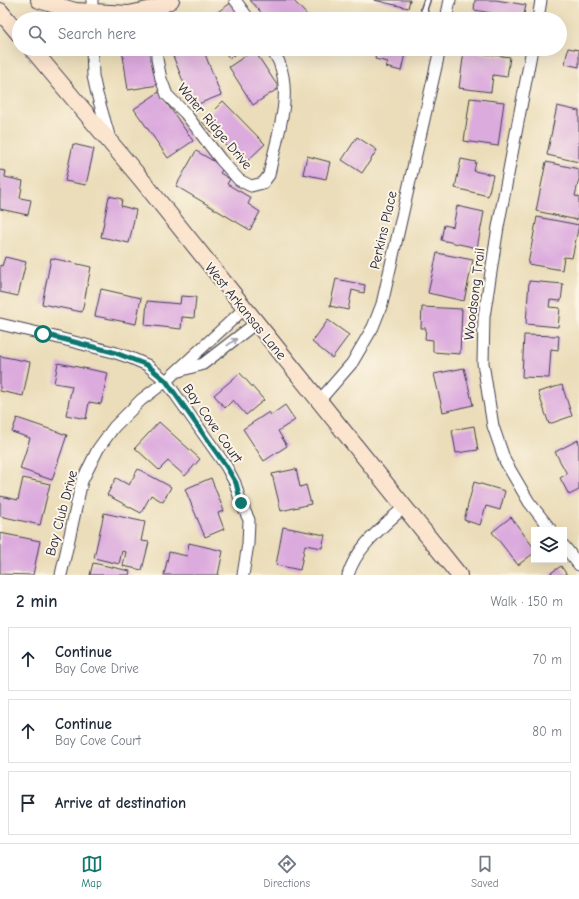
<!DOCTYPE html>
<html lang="en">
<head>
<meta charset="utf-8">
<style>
  body { margin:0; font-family:"Comic Neue",sans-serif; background:#f2f2f3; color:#1f2937 }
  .controls { position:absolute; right:12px; bottom:12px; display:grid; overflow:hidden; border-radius:0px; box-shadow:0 4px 16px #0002 }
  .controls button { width:36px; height:36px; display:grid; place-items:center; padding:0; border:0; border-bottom:1px solid #e0e1e3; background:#fff; color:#1f2937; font:20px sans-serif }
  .stop { position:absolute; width:12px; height:12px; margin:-9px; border:3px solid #0f766e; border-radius:50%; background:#fff }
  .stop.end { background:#0f766e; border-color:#fff; box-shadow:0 1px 4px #0008 }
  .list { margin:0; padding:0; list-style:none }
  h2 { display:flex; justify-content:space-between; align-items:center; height:52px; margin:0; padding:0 16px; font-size:17px }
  h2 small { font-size:13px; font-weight:400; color:#747a83 }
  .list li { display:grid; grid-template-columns:26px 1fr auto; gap:12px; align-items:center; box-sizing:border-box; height:64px; margin:0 8px 8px; padding:0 8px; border:1px solid #e0e1e3; border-radius:0px }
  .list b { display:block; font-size:15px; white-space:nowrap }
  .list p { margin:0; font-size:13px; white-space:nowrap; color:#747a83 }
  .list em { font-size:13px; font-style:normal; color:#747a83 }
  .icon { flex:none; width:22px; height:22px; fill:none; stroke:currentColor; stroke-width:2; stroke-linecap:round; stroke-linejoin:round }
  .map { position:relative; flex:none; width:579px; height:575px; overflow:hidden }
  .search { position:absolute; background:#fff; box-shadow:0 4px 16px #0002; left:12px; right:12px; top:12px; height:44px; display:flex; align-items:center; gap:10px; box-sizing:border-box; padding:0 14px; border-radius:22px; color:#747a83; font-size:15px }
  .sheet { height:268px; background:#fff }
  nav { display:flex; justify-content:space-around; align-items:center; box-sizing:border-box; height:56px; border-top:1px solid #e0e1e3; background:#fff; font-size:11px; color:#747a83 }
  nav a { display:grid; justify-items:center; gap:2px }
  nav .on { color:#0f766e }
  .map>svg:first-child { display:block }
  .building { fill:#dcabde }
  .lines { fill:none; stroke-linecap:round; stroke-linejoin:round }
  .lane-casing { stroke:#403e4e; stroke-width:8 }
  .street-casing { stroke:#403e4e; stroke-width:13 }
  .secondary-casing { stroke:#403e4e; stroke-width:18 }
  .lane { stroke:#fff; stroke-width:5.5 }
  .street { stroke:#fff; stroke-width:11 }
  .secondary { stroke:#fce5cf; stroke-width:16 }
  .oneway { stroke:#9c9ca7 }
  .route { stroke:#0f766e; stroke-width:5 }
  .labels { text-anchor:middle; stroke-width:4; stroke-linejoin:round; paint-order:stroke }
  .street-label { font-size:14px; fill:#22223b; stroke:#fcf5e5 }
</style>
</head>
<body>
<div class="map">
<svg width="579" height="575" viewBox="0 0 579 575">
  <rect width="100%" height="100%" fill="#fcf5e5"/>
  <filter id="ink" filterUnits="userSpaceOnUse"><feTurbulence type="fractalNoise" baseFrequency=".025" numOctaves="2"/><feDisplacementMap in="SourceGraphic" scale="8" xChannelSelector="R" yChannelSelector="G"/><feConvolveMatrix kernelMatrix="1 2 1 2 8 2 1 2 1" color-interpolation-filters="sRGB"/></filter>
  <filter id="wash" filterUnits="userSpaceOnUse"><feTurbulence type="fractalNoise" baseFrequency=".012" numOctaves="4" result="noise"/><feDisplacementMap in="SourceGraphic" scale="16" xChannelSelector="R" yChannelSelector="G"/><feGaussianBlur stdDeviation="0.9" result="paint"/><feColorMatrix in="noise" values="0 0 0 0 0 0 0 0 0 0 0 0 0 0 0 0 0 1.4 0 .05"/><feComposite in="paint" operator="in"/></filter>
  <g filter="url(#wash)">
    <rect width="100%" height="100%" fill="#ebddb9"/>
    <g id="blocks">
      <path class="building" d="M250,0h43l14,15 -5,4h-35z
        M374,0h36l-2,8z
        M475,0h21l30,5 -3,14 -13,-2 -1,2h-19l1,-6 -17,-3z
        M231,3l11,16h-35z
        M568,48l11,2v17l-14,-3z
        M122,49h31l5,36 -30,5z
        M176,49h27l18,46 -28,11 -22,-55z
        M223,49h21l-15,9z
        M367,49h39l-5,22 -15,-4 2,-5 -13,-3 1,-5 -10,-2z
        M254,50l25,38 -26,17 -24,-38z
        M464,51l46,6 -3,20 -14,-2 -2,17 -32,-4z
        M159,92l34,49 -25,17 -34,-49z
        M470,98l34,4 -6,44 -34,-5z
        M223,101l42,43 -21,20 -42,-42z
        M557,106l22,5v51l-32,-7z
        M357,137l20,13 -15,23 -20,-13z
        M73,144l21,5 -8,36 -21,-4z
        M196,151l28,16 -4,6 10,6 -3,5 24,14 -3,6 12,8 -10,18 -74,-44z
        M307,156l23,6 -4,17 -23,-5z
        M461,159l15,3 -2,9 19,4 -5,21 -33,-8z
        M546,162l33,7v10l-4,17 4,1v12l-2,11 -41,-9z
        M0,170l6,1 -1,6 18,4 -3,17 11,2 -3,15 -28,-6z
        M109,196l13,3 -1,7 15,4 -7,33 -28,-6z
        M457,206l27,6 -7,36 -36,-8 3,-15 9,2z
        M537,217l42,8 -7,33 -8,-1 -2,13 -34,-6z
        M437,253l36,7 -9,41 -36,-8z
        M5,257l21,5 -8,34 -18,-4v-27l2,1z
        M51,258l40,9 -9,45 -40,-8z
        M336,279l29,6 -1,8 -12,-3 -4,20 -18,-4z
        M529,281l34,3 -2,17 -11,-1 -1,7 11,1 -2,19 -32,-3z
        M101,289l40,9 -5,26 -41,-8z
        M181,296l15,1 -2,21 -12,-1 -1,12 -36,-4 2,-24 33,3z
        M422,307l40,2 -2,45 -27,-2v-12l-8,-1 1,-11h-5z
        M328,320l21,15 -17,23 -20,-16z
        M524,335l35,1 -1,14 -7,-1 -2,29 -27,-1z
        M0,356l30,6 -7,34 -23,-5z
        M58,363l50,10 -7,31 -12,-2 -3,17 -20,-4 6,-29 -18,-3z
        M464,368l9,37 -30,7 -9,-38z
        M240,373l24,27 -18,15 -13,-15 -8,8 -11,-13z
        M562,385l10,31 -23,8 -11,-32z
        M285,405l10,15 -17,11 9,15 -23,15 -21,-32 26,-17 2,3z
        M17,418l50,17 -15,45 -32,-11 10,-31 -18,-6z
        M159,422l41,37 -15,17 -17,-15 -9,9 -24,-22z
        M474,426l4,24 -22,3 -4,-23z
        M578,440l1,3v47l-10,5 -9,-17 7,-4 -12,-22z
        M138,469l33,18 -8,15 -12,-7 -10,18 -34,-18 9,-17 13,7z
        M296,469l4,18 6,-2 5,19 -30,7 -9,-37z
        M23,478l27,6 -10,41 -40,-9v-20l18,4z
        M211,478l13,33 -6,2 6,16 -19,8 -20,-48z
        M474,482l31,9 -5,19 -14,-4 -6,19 -16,-5z
        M104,513l41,9 -4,19 8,1 -7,28 -19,-4 3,-14 -4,-1 -3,13 -25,-6z
        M511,517l23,31v5l-16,12 -26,-33z
        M283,527l42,8 -3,13 -17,-3 -5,25 -24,-5z
        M0,533l40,8 -7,34 -33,-1z
        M189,543l34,8 -5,24h-54l5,-23 18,4z
        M93,563l37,8 -1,4h-39z
        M561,566l6,9h-19z"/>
    </g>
  </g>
  <g filter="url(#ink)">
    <use href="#blocks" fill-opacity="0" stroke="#403e4e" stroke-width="1"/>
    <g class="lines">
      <defs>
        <path id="lane" d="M426,19l-2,-10 3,-9"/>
        <path id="street" d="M235,0l14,19
          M92,18v-18
          M446,19l4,-19
          M538,19l3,-19
          M92,49l1,27 4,18 13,45
          M157,49v10l4,20 6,16 18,18 36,47 18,20 12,6 12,-3 6,-8c7,-37 24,-77 10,-113 -2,-5 -6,-9 -9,-13
          M532,49l-34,178 -14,90 -1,46 10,63 12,35 24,41 22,28
          M0,324l43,10 70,18 18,6 16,7 19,16 60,85 9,17 6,20 8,17 -1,24 -5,31
          M179,371l24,-7 53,-41
          M319,401l33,-38 21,-36 9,-23 58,-255
          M564,546l15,19
          M61,575l21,-94 16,-32 16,-22 27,-27 25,-19 78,-72
          M348,575c9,-29 35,-48 56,-68"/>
        <path id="secondary" d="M39,0l36,11 54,3 28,-6 14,-8
          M0,11l19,23
          M32,49l109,130 318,396"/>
      </defs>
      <use href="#lane" class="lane-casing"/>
      <use href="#street" class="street-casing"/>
      <use href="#secondary" class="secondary-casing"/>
      <use href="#lane" class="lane"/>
      <use href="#street" class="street"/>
      <use href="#secondary" class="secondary"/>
    </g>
    <defs><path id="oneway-shaft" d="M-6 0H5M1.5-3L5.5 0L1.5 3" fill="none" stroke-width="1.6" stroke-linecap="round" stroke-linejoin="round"/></defs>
    <use class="oneway" href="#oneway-shaft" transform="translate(232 342) rotate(-37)"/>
  </g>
  <g class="lines" filter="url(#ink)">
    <path class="route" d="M43,334l70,18 34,13 19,16 60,85 10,17 5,20"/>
  </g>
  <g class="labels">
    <g class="street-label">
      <text transform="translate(215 126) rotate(50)" y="5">Water Ridge Drive</text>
      <text transform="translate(383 230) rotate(-77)" y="5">Perkins Place</text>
      <text transform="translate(474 294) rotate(-83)" y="5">Woodsong Trail</text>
      <text transform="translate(246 311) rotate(51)" y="5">West Arkansas Lane</text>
      <text transform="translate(213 423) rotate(55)" y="5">Bay Cove Court</text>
      <text transform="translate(61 513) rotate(-75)" y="5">Bay Club Drive</text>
    </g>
  </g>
</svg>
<div class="controls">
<button><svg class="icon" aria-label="layers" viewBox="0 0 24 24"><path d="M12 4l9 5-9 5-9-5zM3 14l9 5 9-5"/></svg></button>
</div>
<div class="stop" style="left:43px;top:334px"></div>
<div class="stop end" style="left:241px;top:503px"></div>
<div class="search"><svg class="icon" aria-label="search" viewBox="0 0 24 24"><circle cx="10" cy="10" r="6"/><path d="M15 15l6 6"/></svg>Search here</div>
</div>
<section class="sheet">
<h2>2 min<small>Walk · 150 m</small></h2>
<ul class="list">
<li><svg class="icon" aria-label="ahead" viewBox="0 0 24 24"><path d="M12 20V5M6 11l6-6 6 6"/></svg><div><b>Continue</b><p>Bay Cove Drive</p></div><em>70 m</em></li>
<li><svg class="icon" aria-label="ahead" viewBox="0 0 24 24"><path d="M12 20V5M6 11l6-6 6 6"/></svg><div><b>Continue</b><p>Bay Cove Court</p></div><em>80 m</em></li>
<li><svg class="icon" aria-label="arrive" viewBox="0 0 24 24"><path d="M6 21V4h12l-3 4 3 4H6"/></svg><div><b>Arrive at destination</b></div></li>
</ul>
</section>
<nav>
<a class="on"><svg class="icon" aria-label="map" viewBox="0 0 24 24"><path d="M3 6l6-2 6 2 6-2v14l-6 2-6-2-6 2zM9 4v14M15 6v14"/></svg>Map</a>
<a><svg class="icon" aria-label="directions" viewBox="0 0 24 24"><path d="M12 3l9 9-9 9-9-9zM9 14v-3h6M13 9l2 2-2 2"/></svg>Directions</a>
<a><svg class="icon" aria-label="saved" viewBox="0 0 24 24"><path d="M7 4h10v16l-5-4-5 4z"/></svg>Saved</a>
</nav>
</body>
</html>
